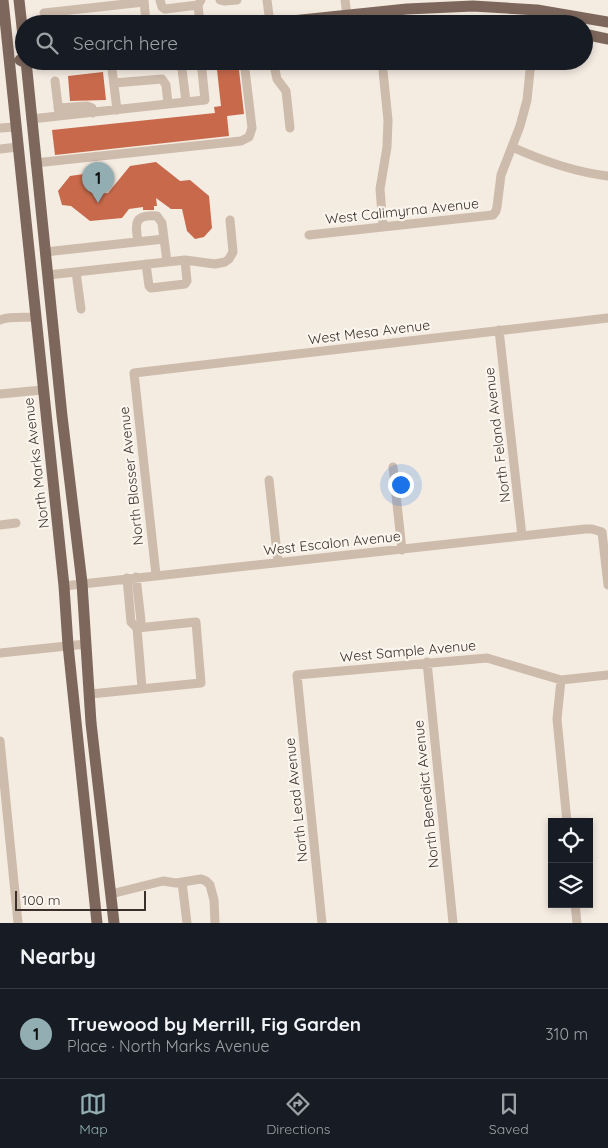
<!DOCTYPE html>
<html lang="en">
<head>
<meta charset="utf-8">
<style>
  body { margin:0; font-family:Quicksand,sans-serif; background:#20242c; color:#f1f3f6 }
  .controls { position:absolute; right:15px; bottom:15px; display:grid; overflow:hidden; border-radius:0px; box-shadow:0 2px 8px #0003 }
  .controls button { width:45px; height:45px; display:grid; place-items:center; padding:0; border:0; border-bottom:1px solid #363941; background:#171b24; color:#f1f3f6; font:25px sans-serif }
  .scale { position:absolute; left:15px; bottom:12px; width:131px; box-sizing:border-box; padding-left:5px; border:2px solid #3b302b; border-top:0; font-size:14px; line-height:18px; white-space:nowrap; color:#3b302b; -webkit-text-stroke:4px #fbf5ee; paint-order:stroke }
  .you { position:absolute; left:400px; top:484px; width:18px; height:18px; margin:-12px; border:4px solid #fff; border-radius:50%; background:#1a73e8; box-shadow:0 0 0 8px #1a73e833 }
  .badge { display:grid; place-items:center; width:32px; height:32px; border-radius:50%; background:#92aeb2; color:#111; font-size:16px; font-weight:700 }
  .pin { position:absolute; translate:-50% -41px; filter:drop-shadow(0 1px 2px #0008) }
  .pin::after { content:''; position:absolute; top:26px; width:18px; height:15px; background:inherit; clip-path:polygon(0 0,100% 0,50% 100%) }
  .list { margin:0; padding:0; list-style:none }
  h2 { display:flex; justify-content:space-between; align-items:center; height:65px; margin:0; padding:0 20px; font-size:21px }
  h2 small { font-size:16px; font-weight:400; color:#9ea1a6 }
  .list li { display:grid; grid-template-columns:32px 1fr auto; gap:15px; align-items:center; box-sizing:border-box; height:90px; padding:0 20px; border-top:1px solid #363941 }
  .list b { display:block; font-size:19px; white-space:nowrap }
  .list p { margin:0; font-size:16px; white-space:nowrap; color:#9ea1a6 }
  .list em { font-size:16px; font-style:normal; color:#9ea1a6 }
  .icon { flex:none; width:28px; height:28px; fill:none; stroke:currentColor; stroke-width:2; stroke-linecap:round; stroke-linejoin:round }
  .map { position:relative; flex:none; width:608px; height:923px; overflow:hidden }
  .search { position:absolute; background:#171b24; box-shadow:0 2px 8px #0003; left:15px; right:15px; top:15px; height:55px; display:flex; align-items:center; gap:12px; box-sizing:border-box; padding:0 18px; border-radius:28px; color:#9ea1a6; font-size:19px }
  .sheet { height:155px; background:#171b24 }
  nav { display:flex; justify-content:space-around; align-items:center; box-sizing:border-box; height:70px; border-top:1px solid #363941; background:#171b24; font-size:14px; color:#9ea1a6 }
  nav a { display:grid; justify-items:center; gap:2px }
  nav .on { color:#92aeb2 }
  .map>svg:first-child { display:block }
  .building { fill:#c8694b }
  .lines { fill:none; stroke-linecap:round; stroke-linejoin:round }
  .minor { stroke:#cdbbac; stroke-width:9 }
  .major { stroke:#7d675c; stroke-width:11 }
  .labels { text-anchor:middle; stroke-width:4.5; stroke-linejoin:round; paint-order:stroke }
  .street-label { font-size:14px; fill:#3b302b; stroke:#fbf5ee }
</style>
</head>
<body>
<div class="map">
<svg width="608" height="923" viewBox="0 0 608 923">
  <rect width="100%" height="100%" fill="#f4ebe1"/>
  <path class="building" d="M216,61h22l6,53 -17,2 2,20 -174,19 -3,-25 163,-17 -1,-6 7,-1z
    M103,72l3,28 -36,1 -2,-25z
    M156,162l24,19 10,-1 19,16 3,32 -8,9 -9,2 -8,-8 -5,-22h-11l-15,-11 1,8h-3v4h-11v-3l-14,2 -7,9 -32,3 -19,-15 -9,-1 -4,-14 12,-15 14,-2 3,11 12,9 9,-1 22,-27z"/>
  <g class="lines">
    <path class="minor" d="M144,0l2,24
      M160,0l2,7 3,2 33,-4
      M220,0l4,1 13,-1
      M267,0l3,23
      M345,0l2,15
      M44,13l100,-11
      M200,24l-2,-19 3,-5
      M535,24l2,-14
      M111,61l6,49
      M273,61l4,18 9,12 4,37
      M382,61l6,59 -1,27 -7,42 3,37
      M55,81l4,33
      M114,83l48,-4 4,6 2,19
      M186,102l19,-2 -4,-39
      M58,108l29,-2 5,2 1,5
      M31,119l155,-17 -5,-41
      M0,128l16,-1
      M512,147c31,14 62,25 96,29
      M0,149l18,-2
      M35,163l206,-22 8,-4 3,-9 -8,-67
      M309,235l184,-20 3,-4 1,-4 4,-32 19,-49 7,-26 4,-39
      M138,242c-3,-19 -4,-28 19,-26l5,7 5,39
      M45,252l119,-13
      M146,264l3,22 2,2 34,-4 2,-3 -2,-21
      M76,272l5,37
      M48,275l137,-15 30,4 10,-2 4,-3 4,-7 -3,-32
      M0,320c10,-4 24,-2 35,-3
      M499,330l23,206
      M0,394l42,-4
      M393,467l9,83
      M269,480l9,82
      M0,525l16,-2
      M156,575l-22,-202 474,-55
      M127,578l4,44 6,6 4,-7 -5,-44
      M64,586l521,-57h7l10,3 6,53
      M0,653l86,-9
      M427,662l26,261
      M561,680l-4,39 10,103
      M90,694l111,-11 -5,-61 -59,6 5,60
      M0,741l18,182
      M182,882l5,41
      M111,894l52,-13 13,2 25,-4 5,2 4,4 4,15 1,23
      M575,904l2,19
      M322,923l-25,-248 190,-17 74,22 47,-5"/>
    <path class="major" d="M3,0l61,586 4,59 29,278
      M19,0l5,45
      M263,24l144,-15 66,-3 64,4 71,12
      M419,24l59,-2 20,2
      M584,34l24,5
      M20,60l6,3 22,-2
      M26,61l36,355 20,167 9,140 23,200"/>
  </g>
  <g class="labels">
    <g class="street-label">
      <text transform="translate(402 211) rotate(-6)" y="5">West Calimyrna Avenue</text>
      <text transform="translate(369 332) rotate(-7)" y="5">West Mesa Avenue</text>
      <text transform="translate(497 435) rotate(-97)" y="5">North Feland Avenue</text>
      <text transform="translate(36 463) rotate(-97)" y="5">North Marks Avenue</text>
      <text transform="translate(131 476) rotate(-96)" y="5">North Blosser Avenue</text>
      <text transform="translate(332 543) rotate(-6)" y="5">West Escalon Avenue</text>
      <text transform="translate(408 651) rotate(-5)" y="5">West Sample Avenue</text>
      <text transform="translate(426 794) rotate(-96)" y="5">North Benedict Avenue</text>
      <text transform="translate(296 800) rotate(-96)" y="5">North Lead Avenue</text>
    </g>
  </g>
</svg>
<div class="controls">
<button><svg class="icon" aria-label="locate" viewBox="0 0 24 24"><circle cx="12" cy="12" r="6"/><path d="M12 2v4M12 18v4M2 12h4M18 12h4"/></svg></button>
<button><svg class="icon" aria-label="layers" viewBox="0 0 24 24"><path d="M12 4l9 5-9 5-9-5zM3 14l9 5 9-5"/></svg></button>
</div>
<div class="scale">100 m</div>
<div class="you"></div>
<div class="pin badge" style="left:98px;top:203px">1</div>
<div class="search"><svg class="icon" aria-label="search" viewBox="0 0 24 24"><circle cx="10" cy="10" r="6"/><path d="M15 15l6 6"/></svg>Search here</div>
</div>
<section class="sheet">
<h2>Nearby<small></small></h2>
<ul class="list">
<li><span class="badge">1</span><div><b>Truewood by Merrill, Fig Garden</b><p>Place · North Marks Avenue</p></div><em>310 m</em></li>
</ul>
</section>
<nav>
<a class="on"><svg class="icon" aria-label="map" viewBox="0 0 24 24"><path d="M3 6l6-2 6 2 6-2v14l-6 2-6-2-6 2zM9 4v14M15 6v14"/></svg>Map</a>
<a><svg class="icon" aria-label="directions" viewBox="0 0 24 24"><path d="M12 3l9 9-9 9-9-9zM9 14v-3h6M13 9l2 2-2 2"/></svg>Directions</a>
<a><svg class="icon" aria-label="saved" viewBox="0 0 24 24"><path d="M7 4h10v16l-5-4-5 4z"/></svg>Saved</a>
</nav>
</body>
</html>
